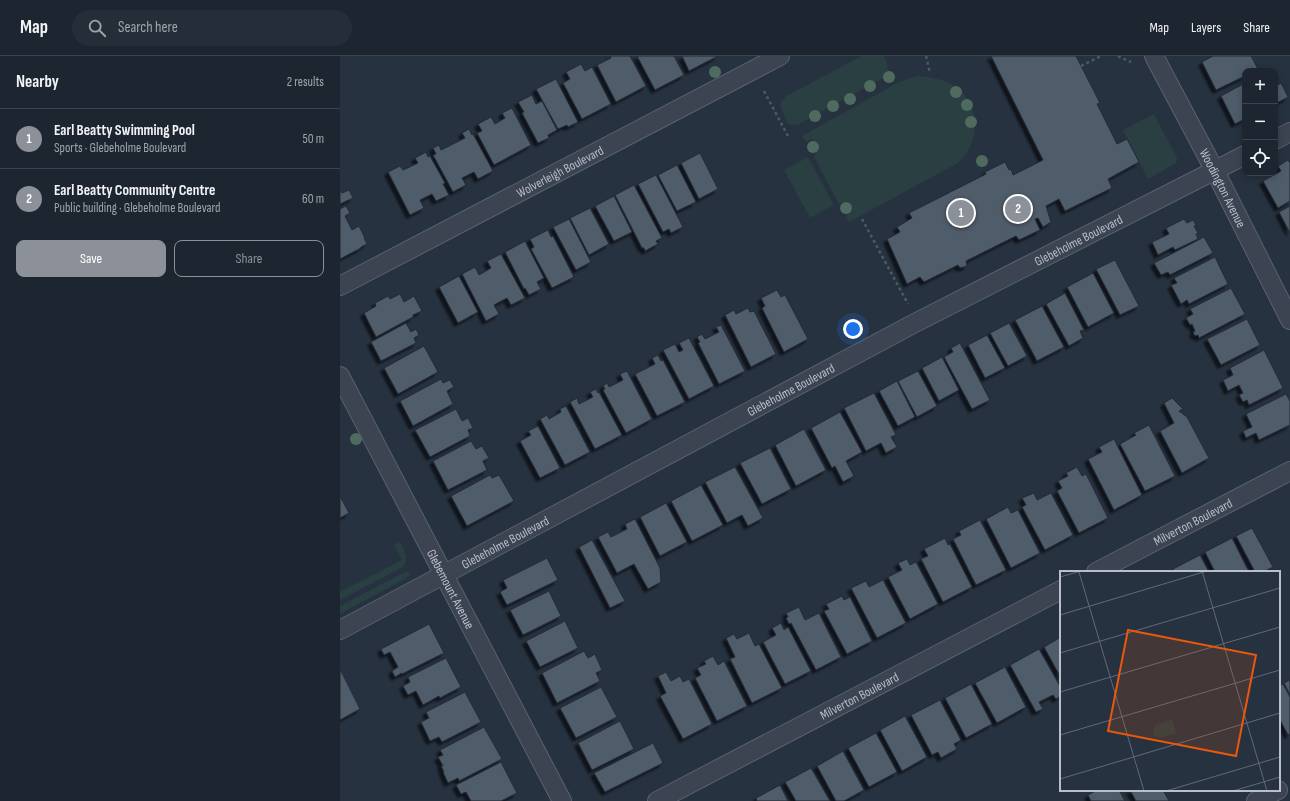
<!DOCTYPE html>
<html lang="en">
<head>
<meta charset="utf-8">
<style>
  body { margin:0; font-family:"Sofia Sans Condensed",sans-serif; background:#252e38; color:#f1f3f6 }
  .controls { position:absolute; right:12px; top:12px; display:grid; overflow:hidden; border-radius:8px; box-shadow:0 2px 10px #0003 }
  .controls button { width:36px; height:36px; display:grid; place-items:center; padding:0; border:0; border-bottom:1px solid #3b434c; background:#1d2630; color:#f1f3f6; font:20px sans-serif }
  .you { position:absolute; left:513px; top:273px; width:14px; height:14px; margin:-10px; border:3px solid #fff; border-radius:50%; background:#1a73e8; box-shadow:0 0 0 6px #1a73e833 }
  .badge { display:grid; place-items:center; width:26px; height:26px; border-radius:50%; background:#8c9099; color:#fff; font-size:13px; font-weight:700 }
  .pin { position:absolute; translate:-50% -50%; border:2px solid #fff; box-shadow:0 1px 4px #0006 }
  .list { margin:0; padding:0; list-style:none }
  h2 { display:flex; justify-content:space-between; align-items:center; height:52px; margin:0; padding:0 16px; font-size:17px }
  h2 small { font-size:13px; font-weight:400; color:#a0a5ab }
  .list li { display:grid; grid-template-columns:26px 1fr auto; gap:12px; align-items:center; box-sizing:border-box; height:60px; padding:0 16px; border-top:1px solid #3b434c }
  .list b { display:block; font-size:15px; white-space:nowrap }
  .list p { margin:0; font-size:13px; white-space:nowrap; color:#a0a5ab }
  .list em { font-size:13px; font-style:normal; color:#a0a5ab }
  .actions { display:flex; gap:8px; padding:12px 16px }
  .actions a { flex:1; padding:9px 0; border:1px solid #8c9099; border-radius:8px; text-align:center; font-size:14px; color:#8c9099 }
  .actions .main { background:#8c9099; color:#fff }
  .icon { flex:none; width:22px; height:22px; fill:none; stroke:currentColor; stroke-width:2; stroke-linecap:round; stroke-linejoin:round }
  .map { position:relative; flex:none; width:950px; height:745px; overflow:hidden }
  header { display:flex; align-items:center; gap:24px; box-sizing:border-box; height:56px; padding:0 20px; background:#1d2630; border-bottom:1px solid #3b434c }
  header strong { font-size:19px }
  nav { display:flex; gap:22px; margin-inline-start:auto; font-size:14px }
  .search { width:280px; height:36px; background:#252e38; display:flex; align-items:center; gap:10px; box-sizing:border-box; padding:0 14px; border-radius:22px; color:#a0a5ab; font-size:15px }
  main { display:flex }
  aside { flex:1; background:#1d2630 }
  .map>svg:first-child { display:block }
  .green { fill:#293f41 }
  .building { fill:#505b6b; stroke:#222b37; filter:url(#shadow) }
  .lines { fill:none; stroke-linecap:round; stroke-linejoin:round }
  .minor-casing { stroke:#59626d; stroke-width:20 }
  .path { stroke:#475c5e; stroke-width:2.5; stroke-dasharray:3 3; stroke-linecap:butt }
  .minor { stroke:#3b4450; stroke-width:18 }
  .tree { fill:#4f6b5f }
  .labels { text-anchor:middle; stroke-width:3; stroke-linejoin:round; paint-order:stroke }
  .street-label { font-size:13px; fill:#b8bfca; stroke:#202935 }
  .inset-road { fill:none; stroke:#616a77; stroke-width:1 }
  .view { fill:#e8590c; fill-opacity:0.15; stroke:#e8590c; stroke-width:2 }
  .inset-edge { fill:none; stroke:#b8bfca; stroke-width:2 }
</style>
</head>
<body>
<header>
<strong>Map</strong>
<div class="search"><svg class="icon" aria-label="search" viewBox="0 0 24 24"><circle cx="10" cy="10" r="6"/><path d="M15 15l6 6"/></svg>Search here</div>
<nav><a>Map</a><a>Layers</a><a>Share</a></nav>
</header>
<main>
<aside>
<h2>Nearby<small>2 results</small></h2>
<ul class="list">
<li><span class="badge">1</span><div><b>Earl Beatty Swimming Pool</b><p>Sports · Glebeholme Boulevard</p></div><em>50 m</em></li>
<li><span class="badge">2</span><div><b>Earl Beatty Community Centre</b><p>Public building · Glebeholme Boulevard</p></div><em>60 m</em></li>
</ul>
<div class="actions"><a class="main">Save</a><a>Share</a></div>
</aside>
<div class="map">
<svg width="950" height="745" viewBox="0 0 950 745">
  <defs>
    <filter id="shadow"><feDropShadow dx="-3.5" dy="3.5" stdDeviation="1" flood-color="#0009"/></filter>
  </defs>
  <rect width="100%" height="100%" fill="#273240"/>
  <path class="green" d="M522,0h21l3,3 2,11 -3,7 -88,48 -9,-1 -5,-11 -3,-9 6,-8z
    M577,20c14,1 27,3 39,11 25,18 25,57 2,76l-109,59 -4,-6 7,-5 -5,-10 -8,3 -25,-47 4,-9 -5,-9 -7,3 -4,-6 97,-54z
    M814,58l23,44 -1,5 -28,16 -25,-49z
    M468,101l26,48 -24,13 -26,-48z
    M60,486c5,9 9,16 3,25l-63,33v-8l62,-32 -8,-15z
    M67,515l4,4 -8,5 -63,34v-8z"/>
  <path class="building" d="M270,0h20l16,30 -30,16 -19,-37 14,-7z
    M297,0h37l10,19 -29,15z
    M342,0h36l-29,15z
    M651,0h85l24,47 -3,1 20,40 10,-5 12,23 -31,17 4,9 -47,23 -6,-12 -13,7 5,16 -8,5 -5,-9 -3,1 5,11 -21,10 -3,-4 -50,25 1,5 -7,2 -2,-3 -34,17 -4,-5 -13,7 -20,-45 13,-7 -3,-5 15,-9 -3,-5 77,-39 -1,-2 20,-10 4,8 2,-1 2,6 30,-15z
    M873,0h38l7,13 -4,2h-9v5l-29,14 -14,-28z
    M241,8l4,7 7,-4 19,37 -29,15 -19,-36 7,-4 -4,-7z
    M216,23l22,43 -10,5 -1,-2 -9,4 -22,-40z
    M905,27v36l-10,5 -14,-28z
    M941,27l7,14 -13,7v-17z
    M192,39l4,9 6,-3 15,29 -9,5 1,3 -11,5 -16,-30 2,-1 -6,-10z
    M172,52l19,37 -37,20 -17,-32 5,-2 -4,-7 13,-7 4,7 10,-6 -3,-5z
    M129,73l3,6 1,-1 20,37 -15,8 -4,-7 -12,6 4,7 -13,7 -20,-37 3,-1 -3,-6 6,-3 2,5 24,-12 -3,-5z
    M86,96l2,5 2,-1 15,27 -2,1 6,11 -13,6 -4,-7 -12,6 4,8 -14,7 -22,-43 12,-6 3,4 15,-7 -3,-5z
    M360,97l18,36 -19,10 -18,-36z
    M948,104l2,3v38l-12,7 -15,-27 18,-10 -3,-5z
    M337,109l19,37 -19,9 -19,-36z
    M316,119l27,52 -12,6 -2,-4 -6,3 -25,-48z
    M294,129l28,53 -6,3 2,3 -13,7 -1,-3h-2l-27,-53z
    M0,134l2,3 7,-3 4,8 -13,6z
    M274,140l18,36 -18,9 -19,-35z
    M6,150l4,7 -5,3 7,14 7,-4 6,12h-1l3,6 -6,3v1l-21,11v-50z
    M950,150v27l-11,-21z
    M250,152l19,36 -20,11 -19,-37z
    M229,163l22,43 -15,8 -23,-43z
    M844,163l3,4 6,-3 3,5 -2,1 4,7 -2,1 2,5 -23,11 -2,-3 -15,8 -6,-13 17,-8 -3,-6z
    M208,174l3,7 2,-1 21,41 -22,11 -21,-39 3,-2 -4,-8z
    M864,181l9,16 -43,22 -2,-3 -7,3 -7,-12z
    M185,185l19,37 -7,4 4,7 -12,6 -4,-7 -1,1 -19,-37z
    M161,198l24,44 -14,7 -4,-7 -13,7 5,9 -13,7 -24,-47 13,-7 4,8 12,-7 -4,-7z
    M875,201l13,27 -39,20 -2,-4 -6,4 -10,-19 6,-2 -3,-5z
    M775,204l24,46 -19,9 -24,-46z
    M753,217l21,40 -26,14 -21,-40z
    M119,220l19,36 -20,11 -19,-36z
    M891,232l14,26 -46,24 -1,-3 -3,1 -2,-4 2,-1 -3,-7 -2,1 -4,-7 7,-4 -3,-5z
    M437,234l4,7 4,-2 23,44 -24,13 -22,-44 3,-2 -4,-8z
    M725,237l19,37 -4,1 3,7 -14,8 -23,-42z
    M60,238l4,8 10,-6 8,15 -9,4v2l-37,20 -12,-24 12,-7 -1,-3 13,-7 2,3z
    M702,250l22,41 -27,14 -22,-41z
    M408,252l2,4 4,-1 22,43 -25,13 -26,-52 9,-5 2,4z
    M907,263l13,26 -39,20 -14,-26z
    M66,267l5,9 5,-3 3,6 -5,3 2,5 -35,18 -10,-19z
    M669,267l18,33 -19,10 -18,-33z
    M381,269l24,46 -26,13 -21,-41 2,-1 -3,-5 5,-3 3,5 14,-7 -3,-5z
    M647,279l18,33 -20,10 -17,-33z
    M349,282l25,48 -25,13 -26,-49 12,-6 4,8 4,-2 -4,-7z
    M620,287l30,57 -18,9 -28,-52 9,-5 -2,-4z
    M84,290l14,26 -40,22 -14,-26z
    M924,294l19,38 -34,17 -2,-5 -4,2 -4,-7 4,-2 -4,-8 -11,6 -5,-11 10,-5 -3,-7z
    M318,299l3,6 2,-1 22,42 -28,14 -22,-42 20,-10 -3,-6z
    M602,301l17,33 -20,11 -17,-33z
    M287,315l25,48 -26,14 -23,-43 2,-1 -2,-3 4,-3 2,4 14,-7 -3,-6z
    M578,315l19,35 -20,11 -19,-36z
    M101,323l2,4 7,-3 4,7 -7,4 6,13 -40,22 -13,-25z
    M557,325l18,36 -17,9 -19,-35z
    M256,333l2,4 1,-1 23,43 -27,14 -25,-47 7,-4 2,6 14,-7 -3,-5z
    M534,337l22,42 -5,2 6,10 -11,6 -5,-10 -15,8 -22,-43z
    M946,338l4,7v24l-31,15 -3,-7 -10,5 -3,-7 9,-4 -6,-13z
    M832,342l11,11 -4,2 8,6 22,41 -27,15 -22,-42 14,-8 -10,-20z
    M226,350l24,46 -25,13 -25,-46 7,-4 2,4 12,-7 -1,-3z
    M116,353l6,12 6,-3 5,10 -5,2 2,6 -40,21 -15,-27z
    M500,356l22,40 -16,9 8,15 -11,6 -8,-16 -3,2 -21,-40z
    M809,369l26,51 -30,15 -25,-47 16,-9 -2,-2z
    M198,370l22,42 -20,10 -20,-37 11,-6 -3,-4z
    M464,373l22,41 -30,16 -21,-41z
    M774,383l28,56 -28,15 -26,-51 14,-7 -3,-5z
    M131,385l5,8 6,-3 7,12 -6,3 4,9 -39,20 -15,-29z
    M430,392l21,41 -29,15 -22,-41z
    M395,411l28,51 -15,8 -6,-11 -15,8 -22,-41z
    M737,411l5,9 4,-2 22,44 -29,15 -22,-42 5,-3 -4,-7 10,-5 -2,-3z
    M150,419l2,3 7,-3 15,26 -47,25 -16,-30z
    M361,429l22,40 -31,16 -21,-40z
    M694,437l3,7 14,-7 22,42 -28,15 -23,-43 4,-2 -4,-7z
    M0,440l9,17 -9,5z
    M326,447l21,39 -27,14 -20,-39z
    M668,451l3,6 7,-3 22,43 -29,15 -25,-49z
    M295,463l25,49 1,14 -13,7 -14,-25 -17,9 -19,-36 10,-5 3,5 16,-8 -2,-5z
    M640,464l26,50 -30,15 -23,-46 8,-4 -2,-4z
    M912,472l21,39 -10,5h-8l-19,-36z
    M605,482l3,7 2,-1 22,43 -29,15 -22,-43 7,-3 -4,-7z
    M892,482l17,34h-34l-10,-20z
    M252,484l33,61 -15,7 -31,-61z
    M860,499l9,17h-34l-2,-3z
    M207,502l11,22 -51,25 -7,-13 7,-4 -4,-8z
    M567,503l3,6 6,-3 22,42 -28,15 -22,-42 14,-7 -4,-7z
    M543,524l23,43 -29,15 -26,-50 15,-7 3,6z
    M209,535l12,25 -38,19 -13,-25z
    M502,540l2,4 6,-3 22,44 -25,13 -23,-43 5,-2 -3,-5z
    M459,551l6,13 14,-7 22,44 -25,13 -25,-47 -2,1 -3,-6 2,-1 -2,-4z
    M225,565l13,27 -38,19 -14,-26z
    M441,567l3,7 4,-3 23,44 -26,13 -22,-42 13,-7 -4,-7z
    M89,568l15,29 -42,21v-1l-7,4 -3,-6 6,-4 -8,-15 -6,3 -3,-6z
    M409,577l6,13 4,-2 23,44 -30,15 -22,-44 5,-2 -9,-19 8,-4 3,5z
    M721,581v41l-17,-31z
    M699,593l22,39v8l-5,3 -3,-4 -14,7 4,7 -7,3 -26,-47z
    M244,595l4,7 7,-4 7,16 -6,3 4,8 -43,22 -15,-30z
    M373,600l5,9 6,-4 23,45 -30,15 -22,-43 6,-3 -4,-7 9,-4 -2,-3z
    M106,602l15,29 -21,11 -1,-2 -16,9 -7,-14 -8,4 -5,-9 7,-4 -2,-5z
    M665,611l21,40 -29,16 -22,-40z
    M1,615l19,38 -20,11v-48z
    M326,616l5,9 9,-5 3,6 6,-3 23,45 -29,15 -23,-43 6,-3 -8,-17z
    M950,624v15l-6,-12z
    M631,628l21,40 -26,14 -21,-40z
    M943,628l7,13v37l-2,1 -9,-17v-32z
    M261,631l16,30 -41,21 -16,-30z
    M125,636l16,30 -39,20 -3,-5 -9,4 -9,-19 8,-4 -3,-6z
    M600,644l21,40 -7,4 3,5 -16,9 -3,-6 -6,3 -21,-40z
    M565,660l22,41 -25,14 -22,-41z
    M280,665l14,28 -42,21 -14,-27z
    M144,671l18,32 -43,22 -1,-3 -10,5 -5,-11h1l-3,-6h2l-5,-9 5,-2 -3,-5z
    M536,677l21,39 -28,15 -21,-39z
    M313,687l10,20 -58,29 -11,-19z
    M503,695l21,39 -20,11h-8l-19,-35z
    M161,706l16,31 -16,8h-30l-5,-9 -5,2 -5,-9z
    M471,712l19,33h-34l-11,-19z
    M440,729l8,16h-31l-1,-3z
    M757,734h22l6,11h-34l-3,-6z
    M790,734h33l6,11h-33z"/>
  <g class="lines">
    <defs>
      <g id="minor">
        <path id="s1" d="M814,0l61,115 75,149"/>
        <path d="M935,84l15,-8"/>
        <path id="s2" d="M0,230l440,-230"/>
        <path id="s3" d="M0,320l222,425"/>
        <path id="s4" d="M756,516l194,-101"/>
        <path id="s5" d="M0,574l573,-306 332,-169"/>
        <path id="s6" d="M317,745l404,-211"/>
        <path d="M916,745l22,-11"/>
      </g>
    </defs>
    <use href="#minor" class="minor-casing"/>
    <path class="path" d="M586,0l4,17
      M778,0l13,6
      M741,10l20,-10
      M424,35l25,47
      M522,163l46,85"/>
    <use href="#minor" class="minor"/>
  </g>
  <g class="tree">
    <circle cx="375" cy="16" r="6"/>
    <circle cx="549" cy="21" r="6"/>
    <circle cx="530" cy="30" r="6"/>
    <circle cx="616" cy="36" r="6"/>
    <circle cx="510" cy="43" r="6"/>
    <circle cx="627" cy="49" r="6"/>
    <circle cx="493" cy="50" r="6"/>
    <circle cx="475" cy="60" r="6"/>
    <circle cx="631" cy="66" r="6"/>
    <circle cx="473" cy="91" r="6"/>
    <circle cx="642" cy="105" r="6"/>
    <circle cx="506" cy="152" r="6"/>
    <circle cx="16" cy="383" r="6"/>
  </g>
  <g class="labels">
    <g class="street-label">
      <text dy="5" stroke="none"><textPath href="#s2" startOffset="248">Wolverleigh Boulevard</textPath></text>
      <text dy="5" stroke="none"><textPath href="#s1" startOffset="149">Woodington Avenue</textPath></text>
      <text dy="5" stroke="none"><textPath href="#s5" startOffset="835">Glebeholme Boulevard</textPath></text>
      <text dy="5" stroke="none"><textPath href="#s5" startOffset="511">Glebeholme Boulevard</textPath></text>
      <text dy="5" stroke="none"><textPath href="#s4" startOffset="109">Milverton Boulevard</textPath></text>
      <text dy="5" stroke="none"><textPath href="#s5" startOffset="187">Glebeholme Boulevard</textPath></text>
      <text dy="5" stroke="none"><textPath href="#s3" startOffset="240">Glebemount Avenue</textPath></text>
      <text dy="5" stroke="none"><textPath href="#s6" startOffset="228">Milverton Boulevard</textPath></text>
    </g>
  </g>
  <g transform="translate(720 515)">
    <rect width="220" height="220" fill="#273240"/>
    <path d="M112,149l4,13 -17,5 -6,-3 2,-10z" fill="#293f41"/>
    <path class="inset-road" d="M142,0l65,220M19,1l65,219M0,6l21,-6M0,44l147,-44M0,82l220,-65M0,121l220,-65M0,164l220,-65M0,208l220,-66M106,220l114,-34M173,220l47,-14"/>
    <path class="view" d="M68,59l128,25 -20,101 -128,-25z"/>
    <rect width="220" height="220" class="inset-edge"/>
  </g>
</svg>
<div class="controls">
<button>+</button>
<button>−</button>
<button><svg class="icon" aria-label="locate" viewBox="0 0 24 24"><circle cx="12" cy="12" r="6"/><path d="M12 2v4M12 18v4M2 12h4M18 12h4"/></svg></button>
</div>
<div class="you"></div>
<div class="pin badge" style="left:621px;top:157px">1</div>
<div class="pin badge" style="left:678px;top:153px">2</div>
</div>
</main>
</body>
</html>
